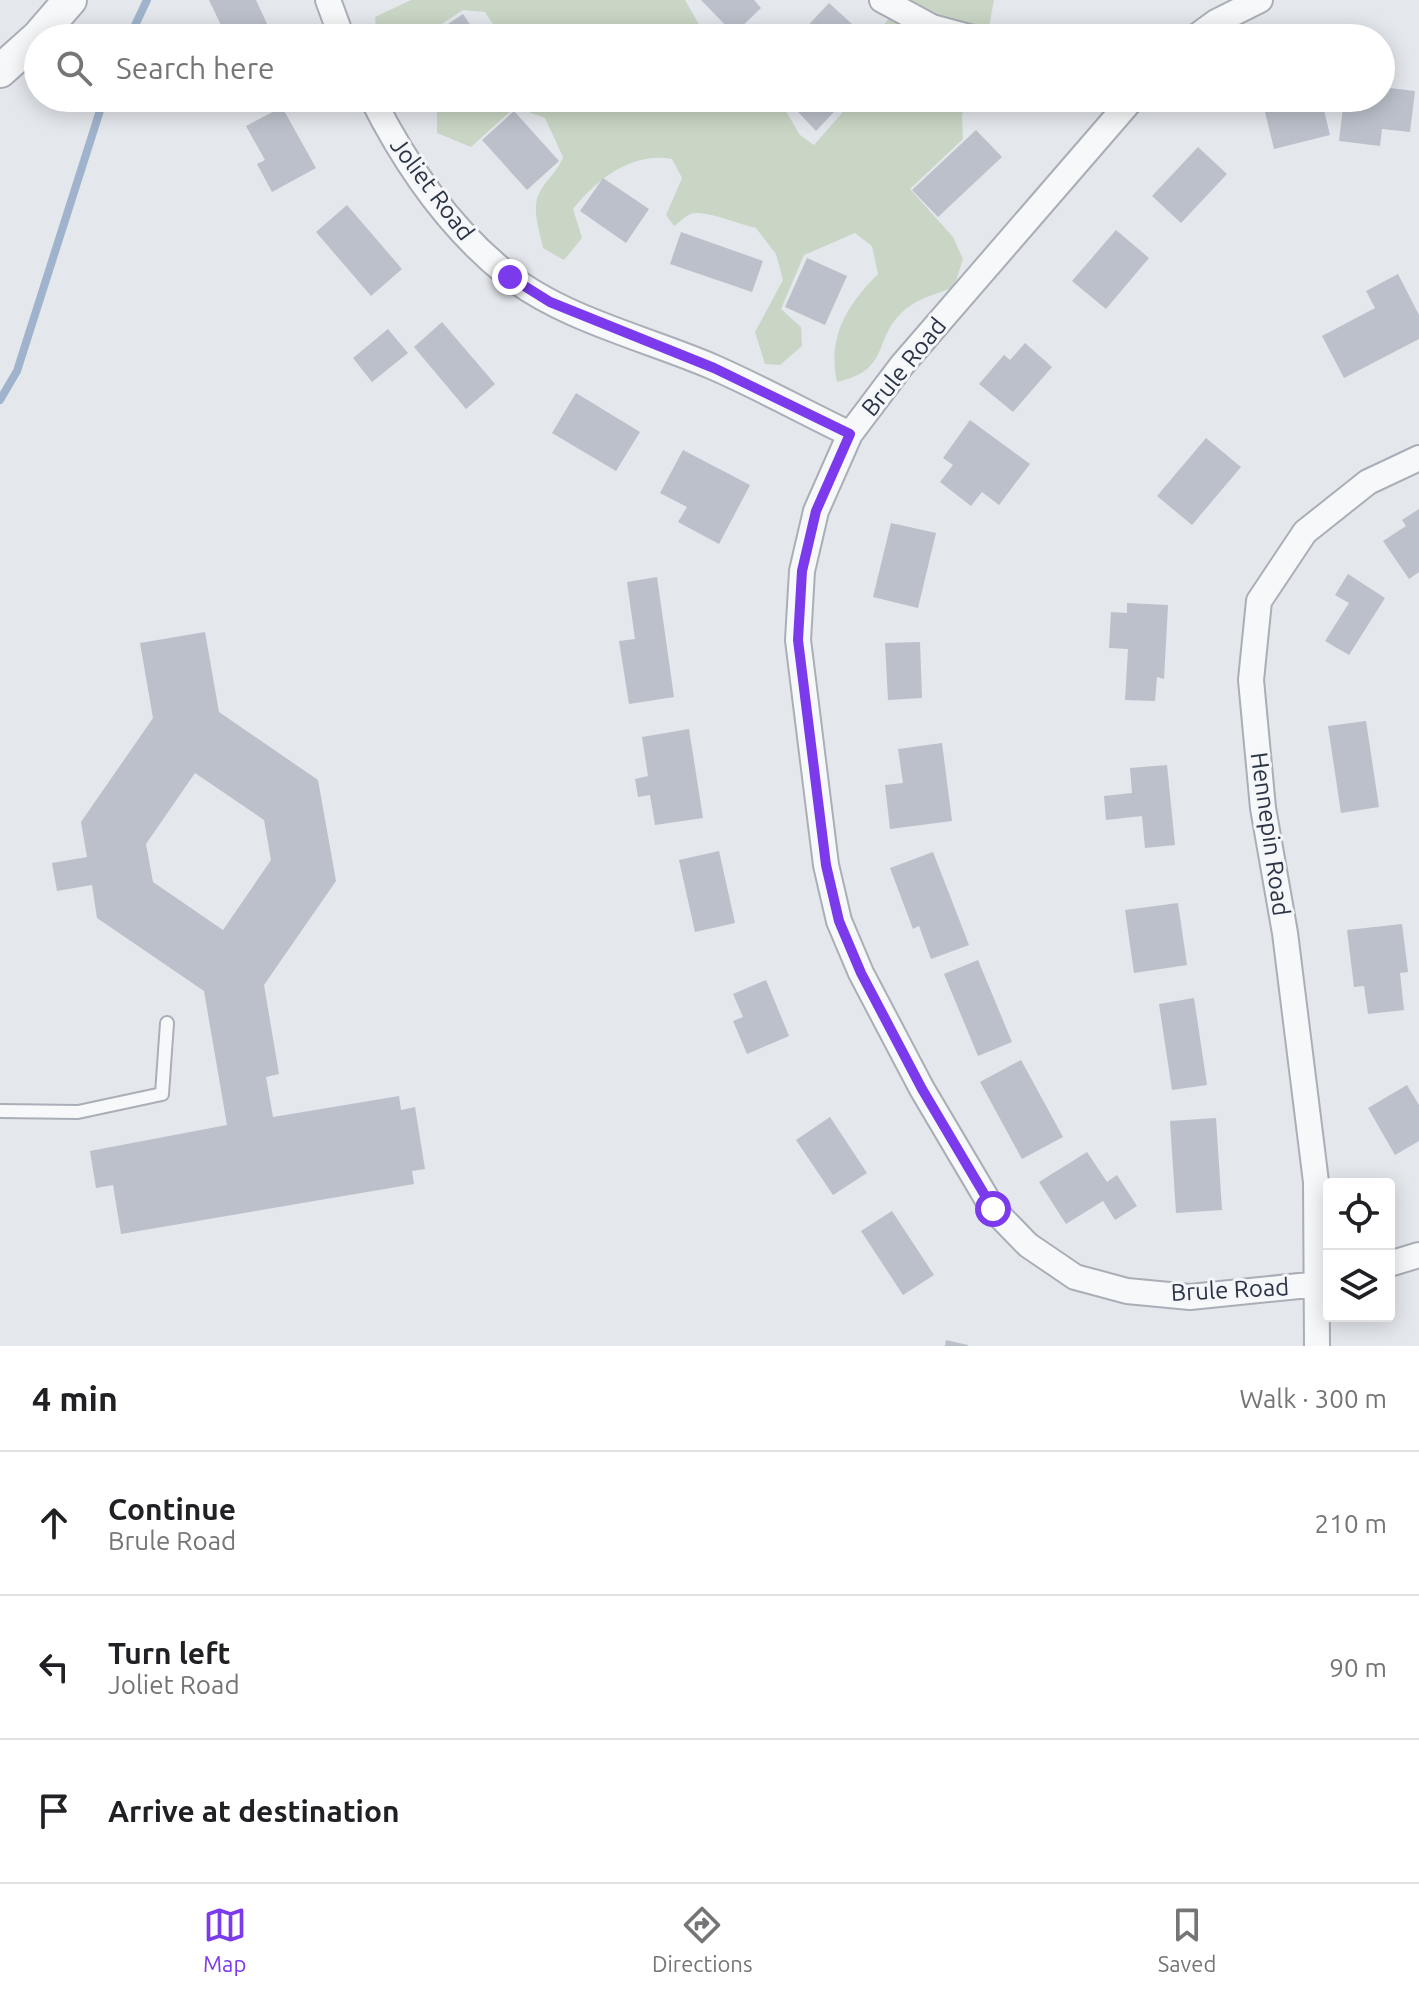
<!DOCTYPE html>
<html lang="en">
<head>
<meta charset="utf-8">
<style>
  body { margin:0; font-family:Ubuntu,sans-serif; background:#f2f2f2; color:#202124 }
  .controls { position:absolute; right:24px; bottom:24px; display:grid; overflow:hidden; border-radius:8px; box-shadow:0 4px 20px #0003 }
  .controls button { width:72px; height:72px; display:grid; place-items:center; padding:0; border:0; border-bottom:2px solid #e0e0e0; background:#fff; color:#202124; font:40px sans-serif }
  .stop { position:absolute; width:24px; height:24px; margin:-18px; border:6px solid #7c3aed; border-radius:50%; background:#fff }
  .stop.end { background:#7c3aed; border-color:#fff; box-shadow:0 2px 8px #0008 }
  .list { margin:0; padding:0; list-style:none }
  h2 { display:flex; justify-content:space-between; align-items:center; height:104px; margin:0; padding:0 32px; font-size:34px }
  h2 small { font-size:26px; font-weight:400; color:#757577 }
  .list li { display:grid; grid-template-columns:52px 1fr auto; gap:24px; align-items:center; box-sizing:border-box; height:144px; padding:0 32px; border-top:2px solid #e0e0e0 }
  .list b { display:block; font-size:30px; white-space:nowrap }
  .list p { margin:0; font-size:26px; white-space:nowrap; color:#757577 }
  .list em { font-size:26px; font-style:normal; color:#757577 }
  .icon { flex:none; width:44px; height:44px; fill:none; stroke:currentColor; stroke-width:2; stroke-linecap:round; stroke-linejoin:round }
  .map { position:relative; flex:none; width:1419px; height:1346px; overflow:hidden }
  .search { position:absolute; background:#fff; box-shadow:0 4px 20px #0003; left:24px; right:24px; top:24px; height:88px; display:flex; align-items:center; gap:20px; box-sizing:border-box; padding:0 28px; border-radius:44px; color:#757577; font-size:30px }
  .sheet { height:536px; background:#fff }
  nav { display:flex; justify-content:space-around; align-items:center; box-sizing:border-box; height:112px; border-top:2px solid #e0e0e0; background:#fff; font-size:22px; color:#757577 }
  nav a { display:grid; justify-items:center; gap:4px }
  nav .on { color:#7c3aed }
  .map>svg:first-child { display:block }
  .green { fill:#c9d6c5 }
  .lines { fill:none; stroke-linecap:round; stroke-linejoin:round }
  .stream { stroke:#9fb4cc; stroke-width:8 }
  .building { fill:#bbc0ca; fill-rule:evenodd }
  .service-casing { stroke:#a9aeb7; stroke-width:16 }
  .minor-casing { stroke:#a9aeb7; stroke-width:28 }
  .tertiary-casing { stroke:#a9aeb7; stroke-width:36 }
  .service { stroke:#f7f8fa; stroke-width:12 }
  .minor { stroke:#f7f8fa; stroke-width:24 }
  .tertiary { stroke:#f7f8fa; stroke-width:32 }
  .route { stroke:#7c3aed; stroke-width:10 }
  .labels { text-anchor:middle; stroke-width:6; stroke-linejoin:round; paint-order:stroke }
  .street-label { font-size:24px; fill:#2b3445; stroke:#f4f6f9 }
</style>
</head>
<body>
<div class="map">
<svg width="1419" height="1346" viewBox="0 0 1419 1346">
  <rect width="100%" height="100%" fill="#e4e7ec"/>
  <path class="green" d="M411,0h274l19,33 8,5h-210l-17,-26 -22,-2 -43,28h-43l-2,-21z
    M903,0h91l-7,38h-113z
    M778,98l22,37 14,10 41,-47h113l-6,17 1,24 -53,50 43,48 10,22 -9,28c-15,6 -34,11 -47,21 -37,30 -13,61 -70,74 -10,-45 10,-77 41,-108l-6,-28 -17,-13 -51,22 -23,54 20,18 1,19 -22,19 -15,-1 -10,-32 28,-52 -7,-26 -20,-26c-16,-3 -52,-19 -65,-14 -5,1 -12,9 -17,12l-8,-11 16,-37 -10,-19c-40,-8 -76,21 -99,50l9,29 -18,22 -21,-12c-3,-15 -11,-38 -5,-52 6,-15 19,-23 25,-39l-18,-39 -30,-11 -44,40 -34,-14v-34l4,-1z"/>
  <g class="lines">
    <path class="stream" d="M129,38l18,-38
      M0,400l17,-29 87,-273"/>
  </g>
  <path class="building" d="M209,0h47l13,28 -23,10h-19z
    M701,0h53l7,8 -27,26z
    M829,3l34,31 -3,4h-56l-4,-4z
    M463,14l16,24h-52z
    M1381,87l34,4 -5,41 -28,-3 -2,17 -41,-5 5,-43h37z
    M785,98h62l-31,33z
    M1287,98h12l1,4 21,-4 9,37 -56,14 -9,-37 16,-5 -2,-7z
    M282,107l34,61 -44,24 -15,-28 8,-4 -19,-34z
    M514,111l45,50 -32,29 -45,-50z
    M976,130l26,27 -64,60 -26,-27z
    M1198,147l29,27 -46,49 -29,-27z
    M603,178l46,31 -23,34 -46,-32z
    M347,205l55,64 -31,27 -55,-64z
    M1116,230l33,28 -43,51 -34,-28z
    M681,232l82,29 -11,31 -82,-28z
    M807,258l40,18 -22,49 -40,-18z
    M1398,274l21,41v24l-75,39 -22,-42 53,-28 -9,-17z
    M442,322l53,62 -29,25 -52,-62z
    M388,329l20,24 -36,29 -19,-24z
    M1025,343l27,24 -39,45 -34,-28 25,-29 6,5z
    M576,393l64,39 -24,39 -64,-38z
    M970,420l60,44 -31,41 -17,-13 -11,14 -31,-24 13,-17 -10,-7z
    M1206,438l35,29 -49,58 -35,-29z
    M683,450l67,35 -31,59 -41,-22 9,-15 -27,-14z
    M1419,509v63l-10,7 -26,-38 23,-15 -4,-6z
    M891,523l45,10 -18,75 -45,-11z
    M1348,574l37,24 -36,57 -24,-14 24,-38 -14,-8z
    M657,577l17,120 -45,7 -10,-63 16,-2 -8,-57z
    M1127,603l41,2 -4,74 -7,-2 -2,24 -30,-1 3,-51 -19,-1 2,-36 16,1z
    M205,632l14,80 99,68 18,101 -72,104 15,89 -13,3 7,40 126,-21 2,14 14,-3 10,62 -13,2 2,13 -293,50 -8,-49 -17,3 -6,-37 137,-26 -23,-134 -107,-73 -5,-33 -35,6 -5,-28 35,-6 -6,-35 72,-104 -13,-75zM195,773l69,47 7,40 -48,70 -70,-48 -7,-38z
    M920,642l2,56 -34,2 -3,-57z
    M1366,721l13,86 -38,6 -13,-87z
    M689,729l14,89 -48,7 -5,-30 -12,2 -3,-18 13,-3 -6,-39z
    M942,743l10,78 -62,8 -5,-44 18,-2 -5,-34z
    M1167,765l8,80 -30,3 -3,-32 -36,4 -2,-24 28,-3 -2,-25z
    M719,851l16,72 -40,9 -16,-72z
    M933,852l36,93 -38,14 -12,-33 -6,3 -23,-61z
    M1178,903l9,62 -53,8 -9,-63z
    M1402,924l6,48 -8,1 4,37 -36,4 -4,-28 -10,1 -7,-57z
    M978,960l34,82 -34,14 -34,-82z
    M766,980l23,56 -42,18 -14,-33 10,-4 -10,-23z
    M1194,998l13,87 -35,5 -13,-86z
    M1021,1060l42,77 -41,22 -42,-77z
    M1407,1085l12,20v36l-24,14 -27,-47z
    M830,1117l37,56 -34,22 -37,-55z
    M1216,1118l6,92 -46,3 -6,-92z
    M1087,1152l20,30 10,-7 20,31 -22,14 -12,-19 -37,23 -27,-42z
    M892,1211l42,64 -31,20 -42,-64z
    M946,1340l22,5v1h-23z"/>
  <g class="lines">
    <defs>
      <path id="service" d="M0,1111l78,1 84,-18 5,-71"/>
      <path id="minor" d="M328,0l14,38
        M882,0l50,27 41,11
        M1194,38l22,-16 44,-22
        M372,98c33,66 78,131 136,177 55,44 140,64 205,92 46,20 91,45 137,67
        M1133,98l-231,267 -52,69 -34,77 -14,60 -4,69 28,225 13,56 22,52 61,116 71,120 35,36 47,32 52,14 63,6 139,-14
        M1389,1264l30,-9
        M1317,1346l-1,-164 -31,-249 -22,-125 -12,-128 8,-79 46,-69 63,-50 51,-24"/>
      <path id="tertiary" d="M0,71l38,-34 32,-37"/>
    </defs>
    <use href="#service" class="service-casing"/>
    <use href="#minor" class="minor-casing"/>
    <use href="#tertiary" class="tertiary-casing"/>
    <use href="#service" class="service"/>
    <use href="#minor" class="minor"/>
    <use href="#tertiary" class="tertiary"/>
  </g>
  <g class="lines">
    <path class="route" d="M510,277l40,25 164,66 136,66 -34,77 -14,60 -4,69 28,225 13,56 22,52 61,116 71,120"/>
  </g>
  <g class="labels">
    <g class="street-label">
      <text transform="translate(432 189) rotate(53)" y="8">Joliet Road</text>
      <text transform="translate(904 367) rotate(-51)" y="8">Brule Road</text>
      <text transform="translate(1270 834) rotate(82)" y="8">Hennepin Road</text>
      <text transform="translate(1230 1290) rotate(-3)" y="8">Brule Road</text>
    </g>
  </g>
</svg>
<div class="controls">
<button><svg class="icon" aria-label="locate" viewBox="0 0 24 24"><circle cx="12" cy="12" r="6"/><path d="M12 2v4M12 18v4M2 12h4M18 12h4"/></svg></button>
<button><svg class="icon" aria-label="layers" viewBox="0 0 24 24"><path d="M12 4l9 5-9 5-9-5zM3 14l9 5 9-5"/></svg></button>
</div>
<div class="stop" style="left:993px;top:1209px"></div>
<div class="stop end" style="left:510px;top:277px"></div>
<div class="search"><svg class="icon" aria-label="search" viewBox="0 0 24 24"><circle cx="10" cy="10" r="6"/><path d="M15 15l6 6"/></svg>Search here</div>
</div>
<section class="sheet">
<h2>4 min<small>Walk · 300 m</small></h2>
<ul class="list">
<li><svg class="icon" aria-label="ahead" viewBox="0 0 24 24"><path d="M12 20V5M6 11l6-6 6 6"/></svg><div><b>Continue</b><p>Brule Road</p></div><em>210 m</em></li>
<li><svg class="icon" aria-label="left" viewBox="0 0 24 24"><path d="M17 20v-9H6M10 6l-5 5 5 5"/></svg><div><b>Turn left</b><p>Joliet Road</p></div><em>90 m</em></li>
<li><svg class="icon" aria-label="arrive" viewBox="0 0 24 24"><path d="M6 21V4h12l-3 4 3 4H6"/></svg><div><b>Arrive at destination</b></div></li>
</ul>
</section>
<nav>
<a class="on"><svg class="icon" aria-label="map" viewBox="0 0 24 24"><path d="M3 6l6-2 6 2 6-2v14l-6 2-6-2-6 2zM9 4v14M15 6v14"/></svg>Map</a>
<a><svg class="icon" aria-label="directions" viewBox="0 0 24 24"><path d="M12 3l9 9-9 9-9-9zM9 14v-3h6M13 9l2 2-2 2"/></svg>Directions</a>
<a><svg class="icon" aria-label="saved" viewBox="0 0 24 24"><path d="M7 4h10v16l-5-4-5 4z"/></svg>Saved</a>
</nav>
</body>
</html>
